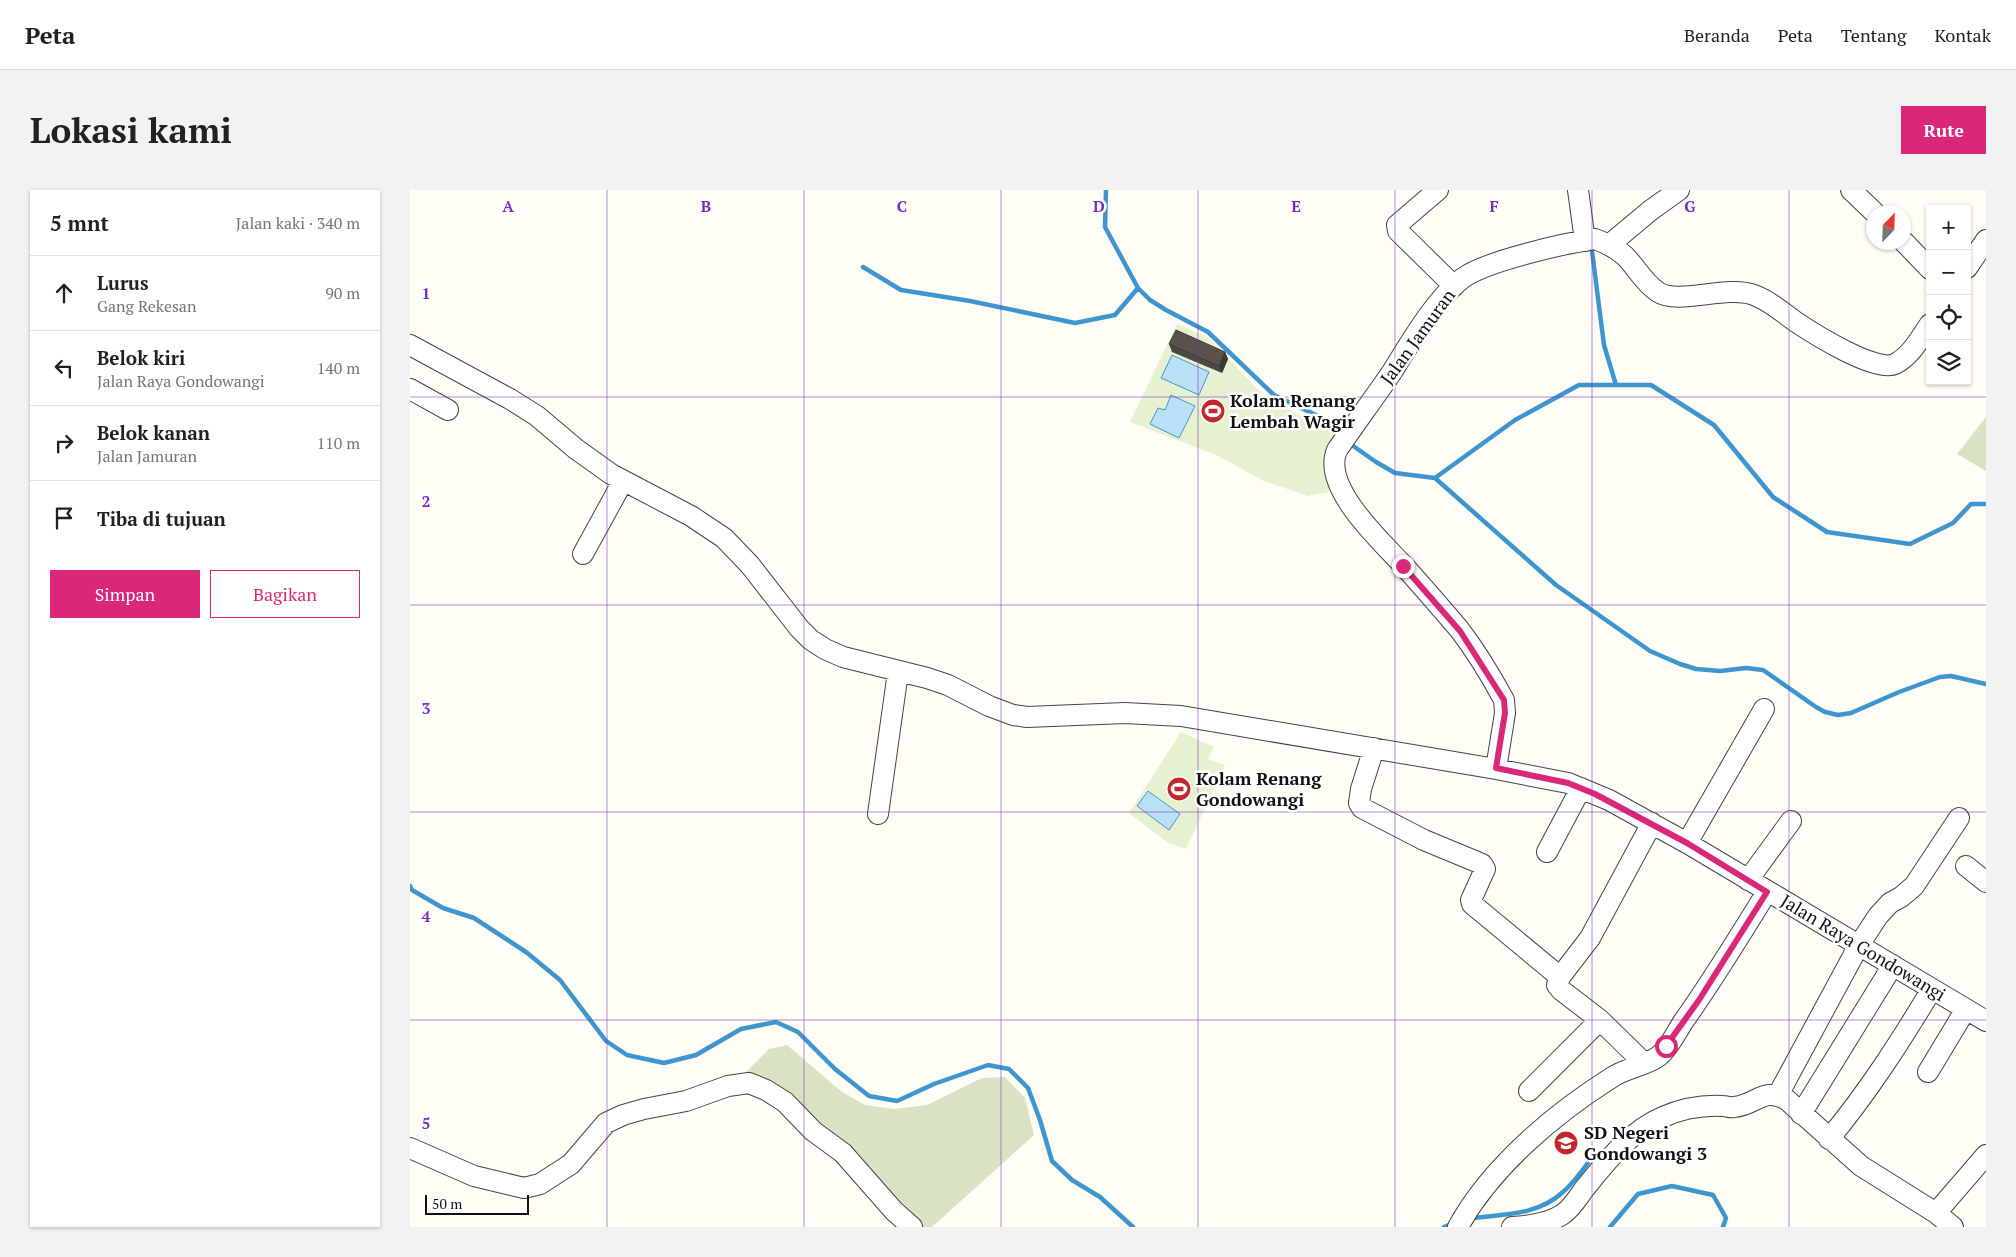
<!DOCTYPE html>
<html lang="id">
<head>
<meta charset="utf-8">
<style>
  body { margin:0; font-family:"PT Serif",serif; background:#f2f2f2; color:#202124 }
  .controls { position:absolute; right:15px; top:15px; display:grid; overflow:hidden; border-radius:0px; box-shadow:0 1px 4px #0004 }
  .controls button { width:45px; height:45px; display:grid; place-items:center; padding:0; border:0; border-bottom:1px solid #e0e0e0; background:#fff; color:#202124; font:25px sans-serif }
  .compass { position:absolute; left:1456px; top:15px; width:45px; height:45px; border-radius:50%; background:#fff; box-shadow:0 1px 4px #0004; rotate:23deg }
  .scale { position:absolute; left:15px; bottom:12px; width:104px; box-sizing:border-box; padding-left:5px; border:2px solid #111; border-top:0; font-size:14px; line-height:18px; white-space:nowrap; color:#111; -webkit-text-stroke:4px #fff; paint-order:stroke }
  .stop { position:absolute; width:15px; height:15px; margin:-11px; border:4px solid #db2777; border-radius:50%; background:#fff }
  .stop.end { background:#db2777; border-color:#fff; box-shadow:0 1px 5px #0008 }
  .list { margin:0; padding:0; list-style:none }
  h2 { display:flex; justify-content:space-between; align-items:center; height:65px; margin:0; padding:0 20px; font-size:21px }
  h2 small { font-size:16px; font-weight:400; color:#757577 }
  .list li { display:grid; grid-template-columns:32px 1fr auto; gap:15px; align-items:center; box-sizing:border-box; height:75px; padding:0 20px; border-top:1px solid #e0e0e0 }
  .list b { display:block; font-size:19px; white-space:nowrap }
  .list p { margin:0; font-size:16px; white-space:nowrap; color:#757577 }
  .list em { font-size:16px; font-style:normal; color:#757577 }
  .actions { display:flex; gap:10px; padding:15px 20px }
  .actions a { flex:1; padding:11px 0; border:1px solid #db2777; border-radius:0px; text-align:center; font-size:18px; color:#db2777 }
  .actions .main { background:#db2777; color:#fff }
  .icon { flex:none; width:28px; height:28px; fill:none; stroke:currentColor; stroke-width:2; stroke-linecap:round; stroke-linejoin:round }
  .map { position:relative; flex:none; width:1576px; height:1037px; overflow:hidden; border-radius:0px }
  header { display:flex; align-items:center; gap:30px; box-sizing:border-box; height:70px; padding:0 25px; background:#fff; border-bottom:1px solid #e0e0e0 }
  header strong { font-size:24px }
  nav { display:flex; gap:28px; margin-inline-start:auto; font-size:18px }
  .intro { display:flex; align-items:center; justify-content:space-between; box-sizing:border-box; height:120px; padding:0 30px }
  h1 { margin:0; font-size:35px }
  .button { padding:12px 22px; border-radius:0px; background:#db2777; color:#fff; font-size:18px; font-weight:700 }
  main { display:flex; gap:30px; padding:0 30px }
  aside { flex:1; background:#fff; border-radius:0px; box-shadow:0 1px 4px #0004 }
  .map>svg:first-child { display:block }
  .cemetery { fill:#d9e3c4 }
  .pitch { fill:#e6f2cf }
  .water { fill:#b9e0f7; stroke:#3f96cf }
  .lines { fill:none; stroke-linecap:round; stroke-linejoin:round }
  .stream { stroke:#3f96cf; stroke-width:4.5 }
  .minor-casing { stroke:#444; stroke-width:22 }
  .minor { stroke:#fff; stroke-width:20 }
  .wall { fill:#4d4742 }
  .shaded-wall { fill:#3f3936 }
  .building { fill:#5a524d; stroke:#3f3936 }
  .route { stroke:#db2777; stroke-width:6 }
  .grid { fill:none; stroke:#7b2cbf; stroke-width:1; stroke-opacity:0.55 }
  .labels { text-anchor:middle; stroke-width:5; stroke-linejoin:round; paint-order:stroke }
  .street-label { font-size:18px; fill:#111; stroke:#fff }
  .poi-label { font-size:18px; font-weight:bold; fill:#111; stroke:#fff; text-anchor:start }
  .grid-label { font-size:16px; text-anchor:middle; font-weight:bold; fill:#7b2cbf; stroke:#fff; stroke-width:5; stroke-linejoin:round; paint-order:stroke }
</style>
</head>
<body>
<header>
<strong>Peta</strong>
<nav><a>Beranda</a><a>Peta</a><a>Tentang</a><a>Kontak</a></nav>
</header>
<div class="intro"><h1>Lokasi kami</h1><a class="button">Rute</a></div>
<main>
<aside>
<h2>5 mnt<small>Jalan kaki · 340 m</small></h2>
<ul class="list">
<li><svg class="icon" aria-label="ahead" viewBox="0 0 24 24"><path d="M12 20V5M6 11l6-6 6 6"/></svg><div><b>Lurus</b><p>Gang Rekesan</p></div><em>90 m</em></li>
<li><svg class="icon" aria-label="left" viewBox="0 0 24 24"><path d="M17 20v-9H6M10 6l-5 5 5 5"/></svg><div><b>Belok kiri</b><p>Jalan Raya Gondowangi</p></div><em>140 m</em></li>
<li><svg class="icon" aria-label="right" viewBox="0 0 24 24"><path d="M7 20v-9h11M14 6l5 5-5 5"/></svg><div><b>Belok kanan</b><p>Jalan Jamuran</p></div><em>110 m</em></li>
<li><svg class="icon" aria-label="arrive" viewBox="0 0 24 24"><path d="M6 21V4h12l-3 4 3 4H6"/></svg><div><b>Tiba di tujuan</b></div></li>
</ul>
<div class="actions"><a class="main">Simpan</a><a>Bagikan</a></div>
</aside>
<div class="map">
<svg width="1576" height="1037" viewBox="0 0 1576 1037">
  <rect width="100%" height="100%" fill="#fffdf5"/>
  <path class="cemetery" d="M1576,227v54l-29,-17z
    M377,855l55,47 23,13 29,4 33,-4 55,-27 23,-1 20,21 9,37 -102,92h-13l-62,-68 -118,-80 30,-30z"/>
  <path class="pitch" d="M767,134l32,14 54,57 34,19 24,9 12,12 2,56 -27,5 -44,-15 -48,-26 -86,-33z
    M771,542l33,15 -6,12 17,6 -39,84 -18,-6 -39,-30z"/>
  <path class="water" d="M762,165l37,17 -10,23 -38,-17z
    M761,205l24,11 -16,32 -29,-14 8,-16 7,2z
    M738,601l32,23 -11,16 -32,-24z"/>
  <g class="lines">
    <path class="stream" d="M696,0l-1,37 33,61 12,12 16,10 42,22 66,63 44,21 15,10 9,10
      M1182,61l12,94 12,40
      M453,77l38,23 69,11 105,22 40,-8 23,-27
      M939,253l27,19 19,11 40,5 121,107 94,66 30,13 16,5 24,2 26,-3 17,2 53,37 9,5 13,3 13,-2 48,-21 41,-15 11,-1 35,8
      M1025,288l80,-58 64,-35h72l63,40 59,72 54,35 83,12 43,-21 18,-19h15
      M0,696l2,4 31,18 31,10 52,34 34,28 46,61 21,14 37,8 32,-8 45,-26 35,-7 22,10 37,37 34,27 28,5 37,-17 54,-19 21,4 19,19 12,32 12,41 20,19 28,17 33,30
      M1064,1028c32,-4 64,-3 89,-26 12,-10 21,-24 30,-36
      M1034,1037l5,-2
      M1200,1037l28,-33 34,-8 41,9 13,23 -3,9"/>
    <defs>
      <path id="minor" d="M1028,0l-41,35 1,6 56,55
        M1168,0l7,51
        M1441,0l23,22
        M1494,52l26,27
        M1199,55l42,-35 28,-20
        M1557,78l19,-28
        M0,155l100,54 27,17 39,33 35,25 80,42 33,22 26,27 49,63 12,12 14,9 18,8 84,21 21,7 41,21 24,9 14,2 98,-4 56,3 315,53 72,14 41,17 78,43 299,178
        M0,199l38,21
        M173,364l40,-73
        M964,558l-13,41 -2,14 3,5 62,32 58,24 3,5 -14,31 1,4 88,73
        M1086,579l9,-56 -1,-13c-13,-24 -28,-49 -45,-71 -18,-21 -36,-42 -55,-63 -23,-25 -83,-79 -67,-116 18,-26 37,-52 55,-78 18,-29 44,-74 71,-94 23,-17 103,-35 132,-39 11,4 21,9 30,17 11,11 19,27 33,36 19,13 67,-6 93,2 17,5 32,19 45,28 18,12 80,51 99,42 16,-8 26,-27 35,-40
        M468,624l20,-142
        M1277,653l77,-134
        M1137,662l34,-64
        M1556,676l20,16
        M1338,690l43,-59
        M1234,873l-44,-43 -39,-30 -4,-5 3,-8 30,-39 62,-115
        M1518,882l38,-63
        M1119,901l71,-71
        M1368,905l81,-150 19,-29 12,-13 11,-6 13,-11 45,-68
        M1391,924l92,-149
        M1419,949c39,-47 71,-97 103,-150
        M0,958l64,28 50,12 16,-4 31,-20 35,-41 17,-8 21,-6 42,-8 42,-15 21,-3 17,7 19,12 28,29 30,22 51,58 18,16
        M1526,1023l50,-58
        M1048,1037c33,-60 96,-113 153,-149 14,-10 35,-12 48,-22 10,-8 17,-23 24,-34 30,-42 57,-87 84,-130
        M1102,1037c16,-1 37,-3 51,-13 9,-6 16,-18 22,-26 22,-27 45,-57 78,-71 20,-9 39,-12 60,-11 4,0 7,2 11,1 23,-2 29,-21 53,-7l74,66 75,47 17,14"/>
    </defs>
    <use href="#minor" class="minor-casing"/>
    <use href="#minor" class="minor"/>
  </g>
  <path class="wall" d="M759,154l56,8 3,7 -6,14 -50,-21z"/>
  <path class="shaded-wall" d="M815,162l3,7 -6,14 -3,-7z"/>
  <path class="building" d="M766,140l49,22 -6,14 -50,-22z"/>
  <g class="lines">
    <path class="route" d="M993,376l57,65 44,69 1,13 -9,55 72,15 27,11 92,49 80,49 -68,108 -33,46"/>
  </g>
  <path class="grid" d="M197,0v1037M394,0v1037M591,0v1037M788,0v1037M985,0v1037M1182,0v1037M1379,0v1037M0,207h1576M0,415h1576M0,622h1576M0,830h1576"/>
  <defs>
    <symbol id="stadium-disc" viewBox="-11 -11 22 22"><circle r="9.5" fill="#c4262e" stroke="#fff"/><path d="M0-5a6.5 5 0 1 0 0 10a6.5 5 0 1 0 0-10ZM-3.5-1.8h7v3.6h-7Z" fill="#fff"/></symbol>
    <symbol id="school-disc" viewBox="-11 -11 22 22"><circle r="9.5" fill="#c4262e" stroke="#fff"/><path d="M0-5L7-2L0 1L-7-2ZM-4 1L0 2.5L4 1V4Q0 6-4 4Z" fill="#fff"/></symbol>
  </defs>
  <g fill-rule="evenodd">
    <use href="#stadium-disc" x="789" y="207" width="28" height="28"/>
    <use href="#stadium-disc" x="755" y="585" width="28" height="28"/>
    <use href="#school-disc" x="1142" y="939" width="28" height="28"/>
  </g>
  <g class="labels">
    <g class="street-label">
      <text transform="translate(1008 147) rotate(-54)" y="6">Jalan Jamuran</text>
      <text transform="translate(1453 758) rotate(31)" y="6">Jalan Raya Gondowangi</text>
    </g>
    <g class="poi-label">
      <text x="820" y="217">Kolam Renang<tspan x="820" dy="21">Lembah Wagir</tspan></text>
      <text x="786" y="595">Kolam Renang<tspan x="786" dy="21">Gondowangi</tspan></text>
      <text x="1174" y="949">SD Negeri<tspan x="1174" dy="21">Gondowangi 3</tspan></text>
    </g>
  </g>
  <g class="grid-label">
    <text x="98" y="22">A</text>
    <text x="296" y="22">B</text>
    <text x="492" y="22">C</text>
    <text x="689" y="22">D</text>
    <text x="886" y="22">E</text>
    <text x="1084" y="22">F</text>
    <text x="1280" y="22">G</text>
    <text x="16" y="109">1</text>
    <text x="16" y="317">2</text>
    <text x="16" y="524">3</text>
    <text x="16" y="732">4</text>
    <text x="16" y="939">5</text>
  </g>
</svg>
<div class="controls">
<button>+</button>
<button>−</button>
<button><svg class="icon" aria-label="locate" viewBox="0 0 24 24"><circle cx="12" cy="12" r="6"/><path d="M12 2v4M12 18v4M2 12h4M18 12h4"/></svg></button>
<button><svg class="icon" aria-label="layers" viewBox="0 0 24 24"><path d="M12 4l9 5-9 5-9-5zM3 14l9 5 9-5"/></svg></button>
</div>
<svg class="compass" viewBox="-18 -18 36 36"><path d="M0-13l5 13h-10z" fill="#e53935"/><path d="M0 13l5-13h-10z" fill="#757577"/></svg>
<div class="scale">50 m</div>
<div class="stop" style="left:1256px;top:856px"></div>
<div class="stop end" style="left:993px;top:376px"></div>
</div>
</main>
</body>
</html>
